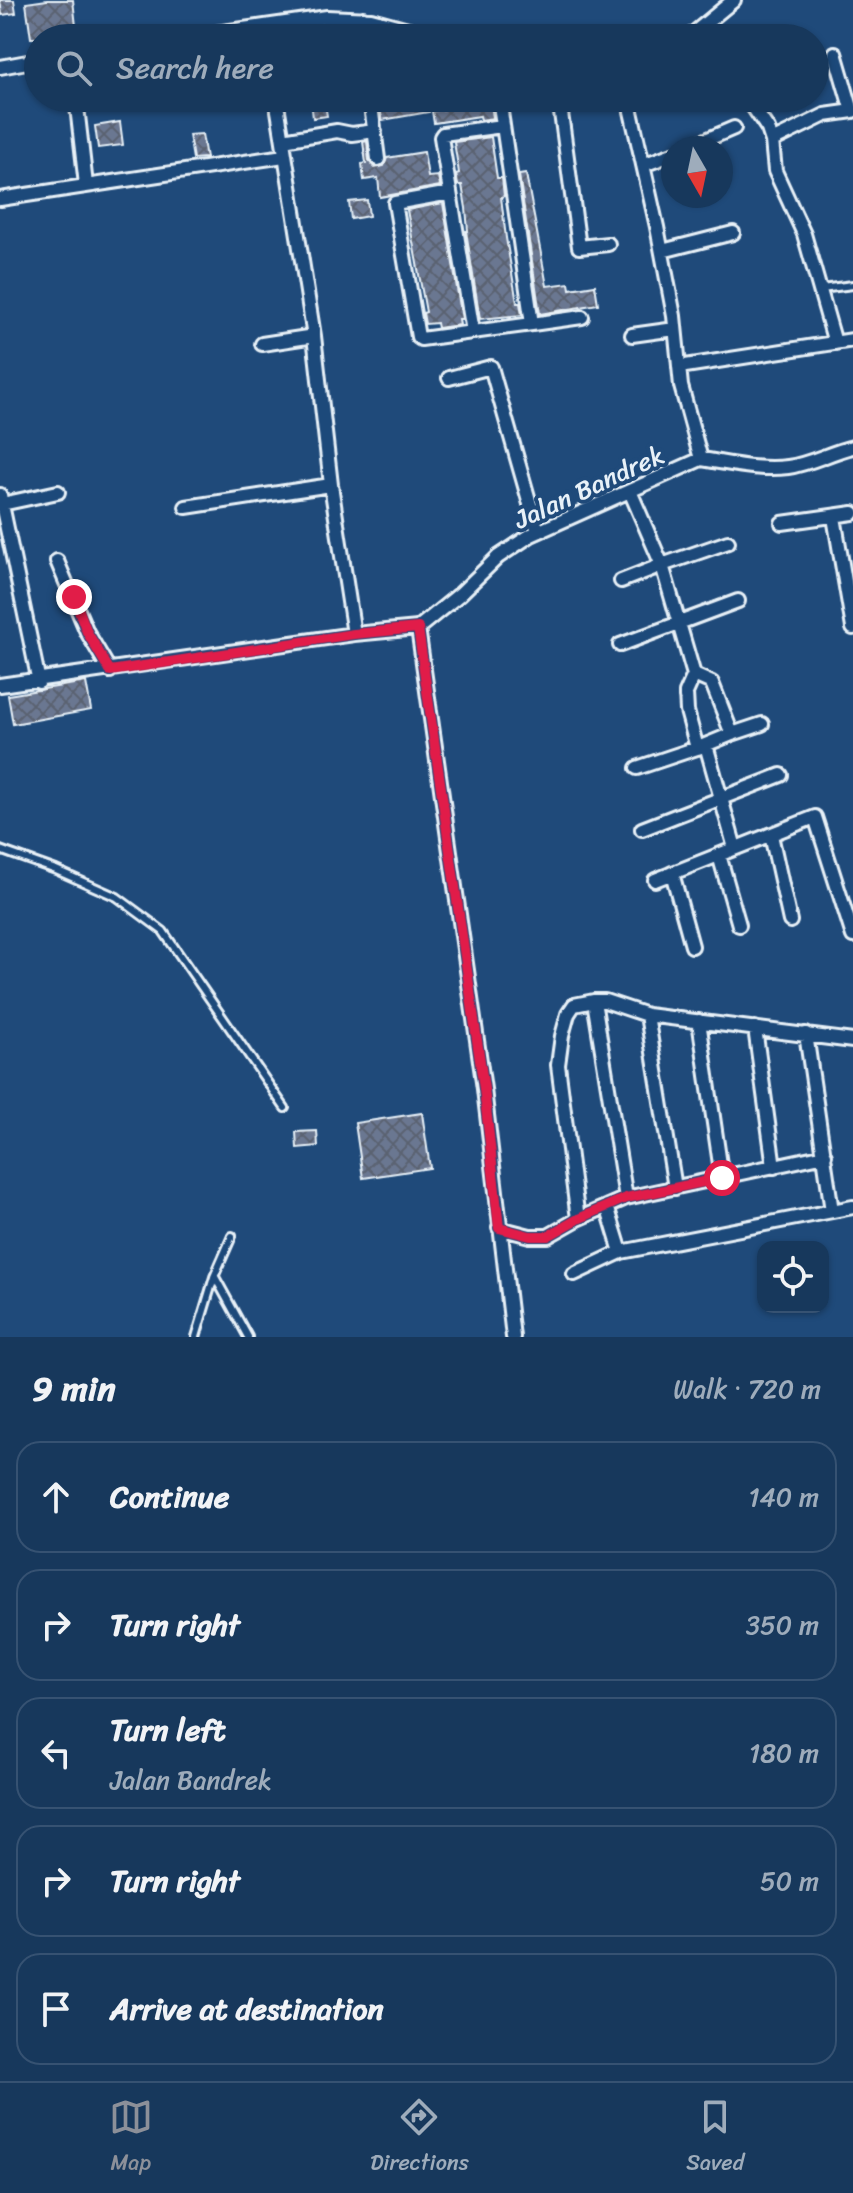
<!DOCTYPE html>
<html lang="en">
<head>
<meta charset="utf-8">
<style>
  body { margin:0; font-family:Sriracha,sans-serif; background:#203f62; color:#f1f3f6 }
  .controls { position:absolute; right:24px; bottom:24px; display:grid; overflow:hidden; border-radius:16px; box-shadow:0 2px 6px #0004 }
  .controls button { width:72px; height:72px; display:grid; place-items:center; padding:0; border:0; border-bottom:2px solid #365272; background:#17385c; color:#f1f3f6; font:40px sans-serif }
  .compass { position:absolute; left:661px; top:136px; width:72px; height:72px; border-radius:50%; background:#17385c; box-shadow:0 2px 6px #0004; rotate:171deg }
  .stop { position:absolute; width:24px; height:24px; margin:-18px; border:6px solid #e11d48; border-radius:50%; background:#fff }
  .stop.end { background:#e11d48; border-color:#fff; box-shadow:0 2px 8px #0008 }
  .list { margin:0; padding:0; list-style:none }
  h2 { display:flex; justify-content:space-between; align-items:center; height:104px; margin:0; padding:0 32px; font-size:34px }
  h2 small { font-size:26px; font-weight:400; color:#9eacbb }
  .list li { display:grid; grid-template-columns:52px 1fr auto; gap:24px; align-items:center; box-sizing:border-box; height:112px; margin:0 16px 16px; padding:0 16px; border:2px solid #365272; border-radius:24px }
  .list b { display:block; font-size:30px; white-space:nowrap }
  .list p { margin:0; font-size:26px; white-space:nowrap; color:#9eacbb }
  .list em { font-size:26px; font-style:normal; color:#9eacbb }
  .icon { flex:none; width:44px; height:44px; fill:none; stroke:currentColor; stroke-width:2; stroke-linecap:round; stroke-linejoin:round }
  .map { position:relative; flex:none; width:853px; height:1337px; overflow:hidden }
  .search { position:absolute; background:#17385c; box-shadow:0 2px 6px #0004; left:24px; right:24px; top:24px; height:88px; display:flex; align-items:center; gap:20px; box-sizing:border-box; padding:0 28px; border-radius:44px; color:#9eacbb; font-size:30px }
  .sheet { height:744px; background:#17385c }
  nav { display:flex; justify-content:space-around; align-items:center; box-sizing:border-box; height:112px; border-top:2px solid #365272; background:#17385c; font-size:22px; color:#9eacbb }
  nav a { display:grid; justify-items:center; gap:4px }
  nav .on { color:#8c9099 }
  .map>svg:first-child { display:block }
  .building { fill:url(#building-cross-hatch); stroke:#e8f1f8; stroke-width:2 }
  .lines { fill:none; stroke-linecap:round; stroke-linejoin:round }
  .service-casing { stroke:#e8f1f8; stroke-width:12 }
  .minor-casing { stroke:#e8f1f8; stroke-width:18 }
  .service { stroke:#1f4a7a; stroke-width:6 }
  .minor { stroke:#1f4a7a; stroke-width:12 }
  .route { stroke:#e11d48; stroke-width:10 }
  .labels { text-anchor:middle; stroke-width:8; stroke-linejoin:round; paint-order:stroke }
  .street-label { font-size:26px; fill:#e8f1f8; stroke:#1f4a7a }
</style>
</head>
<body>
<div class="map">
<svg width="853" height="1337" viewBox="0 0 853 1337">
  <defs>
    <pattern id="building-cross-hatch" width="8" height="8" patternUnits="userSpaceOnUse" patternTransform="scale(2)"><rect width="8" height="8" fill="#6b7791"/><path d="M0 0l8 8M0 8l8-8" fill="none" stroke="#5a6271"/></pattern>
  </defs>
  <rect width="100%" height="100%" fill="#1f4a7a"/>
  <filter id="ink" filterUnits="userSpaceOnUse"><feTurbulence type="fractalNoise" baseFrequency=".0125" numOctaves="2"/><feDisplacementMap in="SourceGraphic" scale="16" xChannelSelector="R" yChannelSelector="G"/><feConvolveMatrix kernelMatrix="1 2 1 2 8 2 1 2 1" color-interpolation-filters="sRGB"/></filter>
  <g filter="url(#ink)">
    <path class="building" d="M0,0h14l2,13 -14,2z
      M47,0h26l3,26 -20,2 1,10h-26l-5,-35z
      M324,98l3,18 -14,2 -2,-18z
      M379,98h48l2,14 -47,8z
      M480,98h10l3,20 -12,2 -1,-4 -46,7 -2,-12 49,-7z
      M120,122l3,23 -25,3 -3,-22z
      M202,134l4,24 -13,1 -4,-24z
      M491,137l6,41h5l2,18 -3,1 5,41 11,65h3l2,12 -42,4 -14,-88h2l-2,-23 -4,-23h-4l-2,-11 3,-1 -5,-31z
      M367,141l2,20 6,7 9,-2 3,-8 37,-6 4,25 10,-1 2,10 -60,11 -2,-19 -14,2 -2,-16 4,-1 -3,-21z
      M526,174l21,112 22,-3 1,6 25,-4 3,19 -58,10 -21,-139z
      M367,200l2,16 -18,3 -2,-17z
      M443,203l19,116h-3l1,6 -22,3 -1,-5 -12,1 -2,-11 3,-1 -19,-102z
      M86,682l5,28 -78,14 -5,-29z
      M422,1113l8,55 -67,10 -8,-55z
      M317,1131l1,15 -21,2 -1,-16z"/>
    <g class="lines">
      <defs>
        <path id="service" d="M821,289l32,-4
          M0,850l56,20 61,27 46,34 122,177
          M215,1277l33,60
          M196,1337l18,-60 18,-41"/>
        <path id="minor" d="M363,18l1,20
          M181,38l146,-21 44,2 70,19
          M688,38l46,-38
          M835,53l17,58
          M0,67l38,-7
          M76,98l10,87
          M276,98l38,238 17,149 23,149
          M370,98l8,61
          M559,98l20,149 29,-3
          M628,98l29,129 17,89 7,70 20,73
          M747,98l21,31 4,12 3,30 29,63 31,109
          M585,102l22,-4
          M283,140l54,-9 15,3 23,-3
          M772,141l53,-26 28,-4
          M687,148l47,-20
          M643,165l30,-11
          M450,193l-55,10 23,134 3,2 111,-15 -33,-226
          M0,199l284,-43
          M662,251l71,-18
          M532,324l50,-7
          M473,332l-32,-195 2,-3 59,-8
          M632,335l43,-6
          M262,344l52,-8
          M679,367l174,-27
          M449,378l42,-11 47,165
          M701,459c28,4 58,12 87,8 22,-3 43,-15 65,-20
          M630,491l32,74 66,-23
          M0,495l39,187
          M2,504l56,-12
          M186,507l145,-22
          M834,517l19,111
          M782,523l71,-10
          M57,561l30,71 23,39
          M621,581l41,-16 32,110 -8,18
          M418,628l66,461 29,248
          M620,645l118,-44
          M694,675l18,8 20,51 30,-10
          M0,685l354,-51 64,-6 42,-34 38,-37 33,-22 170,-76
          M706,745l29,103
          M698,748l34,-14
          M637,768l60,-20 -10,-37 -1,-18v5
          M642,829l139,-54
          M771,835l19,86
          M719,855l20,70
          M672,873l20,73
          M655,880l160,-63 38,119
          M647,1015l28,173
          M699,1021l23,157
          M755,1028l19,139
          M806,1034l26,177
          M626,1198l-32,-197h11l42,14 206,26
          M607,1206l14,46 232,-45
          M578,1219l-20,-154 4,-29 6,-22 6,-9 20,-4
          M499,1228l31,8h18l30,-17 48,-21 199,-43
          M574,1274l47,-22"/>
      </defs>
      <use href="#service" class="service-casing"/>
      <use href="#minor" class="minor-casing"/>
      <use href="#service" class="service"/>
      <use href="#minor" class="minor"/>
    </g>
  </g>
  <g class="lines" filter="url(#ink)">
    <path class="route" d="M74,597l13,35 23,39 244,-37 64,-6 66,461 15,139 31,8h18l30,-17 48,-21 96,-20"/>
  </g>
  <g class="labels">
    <g class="street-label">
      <text transform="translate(589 487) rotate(-25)" y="9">Jalan Bandrek</text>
    </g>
  </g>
</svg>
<div class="controls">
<button><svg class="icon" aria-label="locate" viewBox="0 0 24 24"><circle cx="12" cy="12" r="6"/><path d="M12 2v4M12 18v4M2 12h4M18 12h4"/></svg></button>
</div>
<svg class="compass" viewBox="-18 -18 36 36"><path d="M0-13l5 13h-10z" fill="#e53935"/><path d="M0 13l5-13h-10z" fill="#9eacbb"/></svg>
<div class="stop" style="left:722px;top:1178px"></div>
<div class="stop end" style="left:74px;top:597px"></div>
<div class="search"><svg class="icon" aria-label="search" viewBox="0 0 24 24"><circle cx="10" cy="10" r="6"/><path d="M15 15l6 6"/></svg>Search here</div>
</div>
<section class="sheet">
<h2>9 min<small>Walk · 720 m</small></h2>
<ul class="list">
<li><svg class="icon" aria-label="ahead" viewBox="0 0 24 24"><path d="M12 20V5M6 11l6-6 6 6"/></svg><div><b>Continue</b></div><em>140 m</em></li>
<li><svg class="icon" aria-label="right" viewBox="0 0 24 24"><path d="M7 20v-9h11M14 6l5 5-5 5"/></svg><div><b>Turn right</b></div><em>350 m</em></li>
<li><svg class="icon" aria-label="left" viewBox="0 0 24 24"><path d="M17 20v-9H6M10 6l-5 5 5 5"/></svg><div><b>Turn left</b><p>Jalan Bandrek</p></div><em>180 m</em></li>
<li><svg class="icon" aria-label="right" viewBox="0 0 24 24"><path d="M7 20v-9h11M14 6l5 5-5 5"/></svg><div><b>Turn right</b></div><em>50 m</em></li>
<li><svg class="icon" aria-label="arrive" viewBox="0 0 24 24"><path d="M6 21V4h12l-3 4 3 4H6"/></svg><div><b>Arrive at destination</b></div></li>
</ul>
</section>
<nav>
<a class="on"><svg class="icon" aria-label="map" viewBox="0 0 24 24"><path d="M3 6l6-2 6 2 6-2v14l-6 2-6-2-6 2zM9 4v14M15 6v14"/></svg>Map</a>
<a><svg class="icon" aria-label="directions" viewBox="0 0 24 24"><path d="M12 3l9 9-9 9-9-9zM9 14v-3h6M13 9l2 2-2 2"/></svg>Directions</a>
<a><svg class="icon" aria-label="saved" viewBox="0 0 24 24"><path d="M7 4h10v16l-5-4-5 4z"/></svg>Saved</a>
</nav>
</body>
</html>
